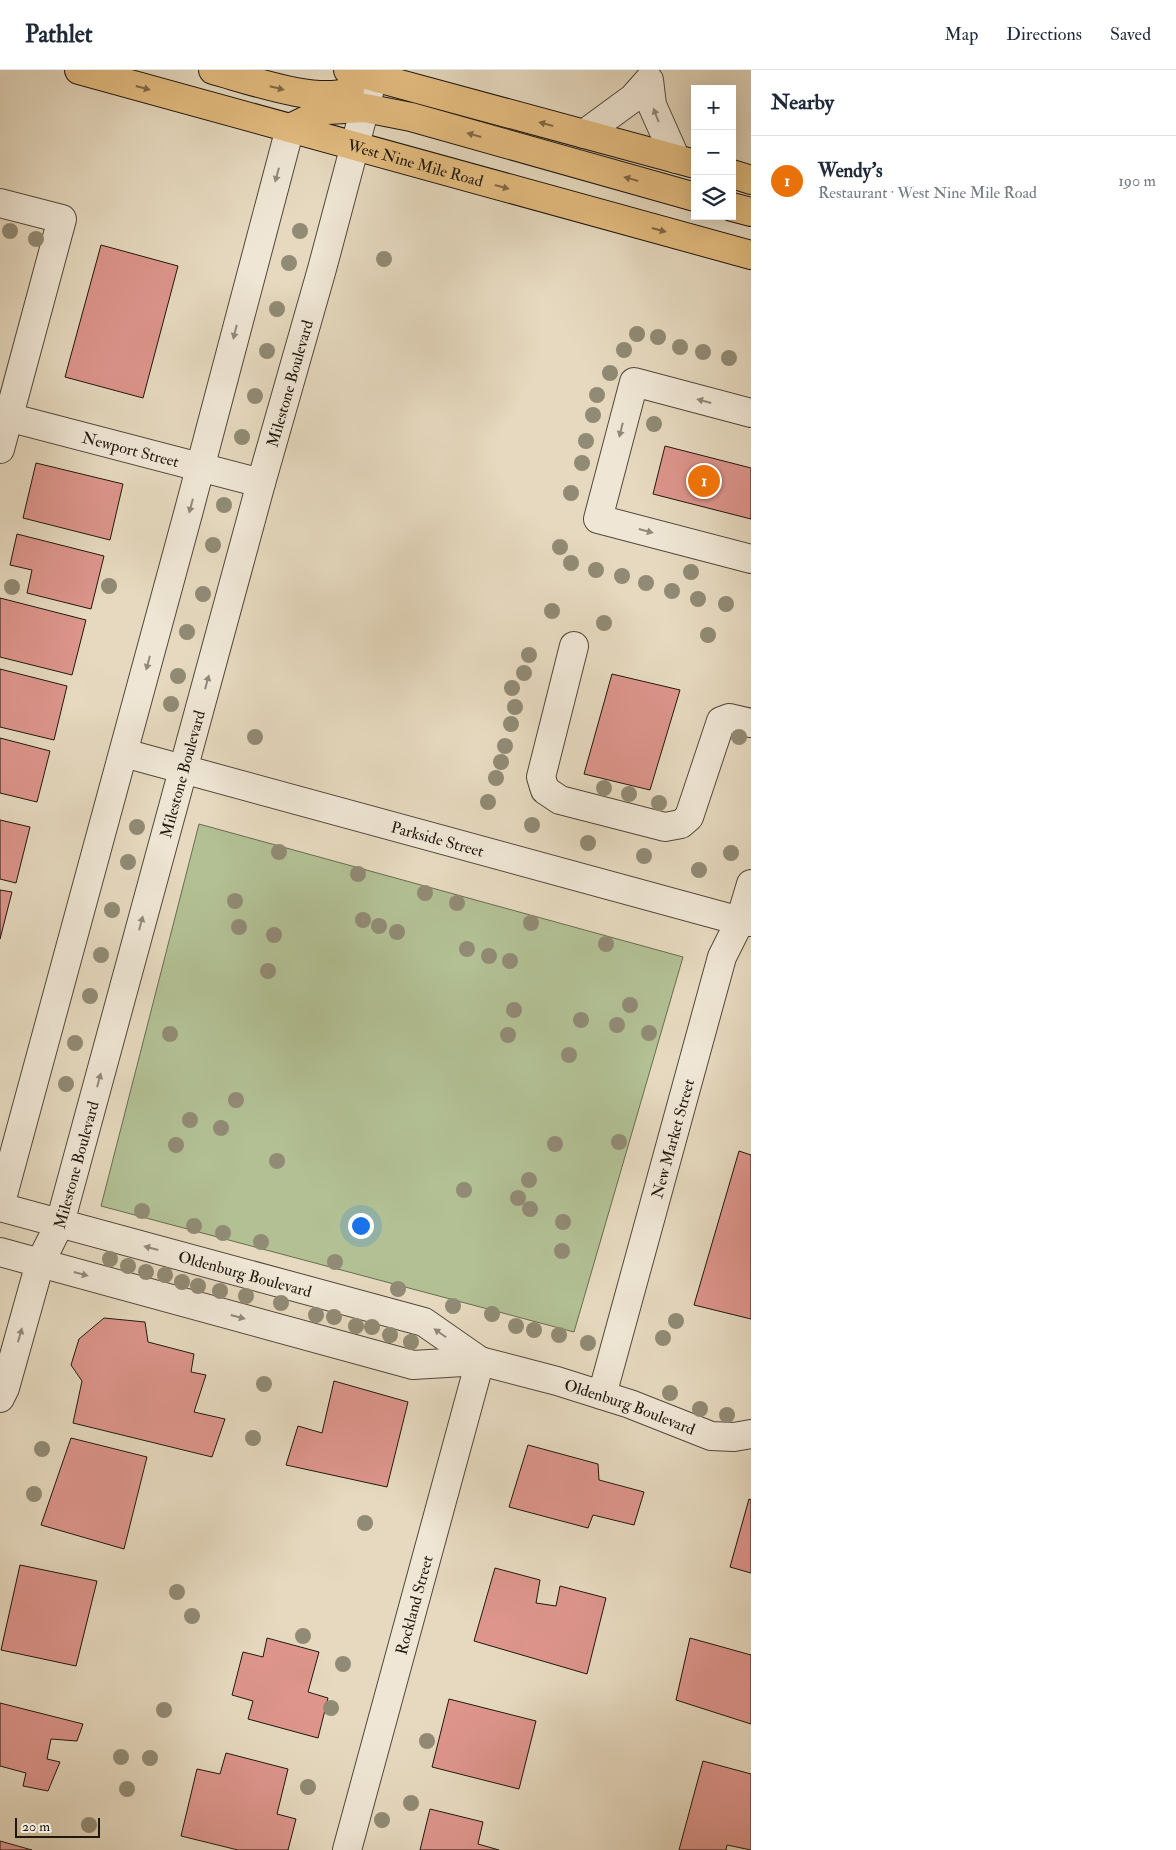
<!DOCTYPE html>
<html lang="en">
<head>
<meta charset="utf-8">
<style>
  body { margin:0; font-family:"IM FELL Double Pica",serif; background:#f6f6f7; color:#1f2937 }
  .controls { position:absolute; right:15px; top:15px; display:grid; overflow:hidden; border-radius:0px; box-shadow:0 5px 20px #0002 }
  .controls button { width:45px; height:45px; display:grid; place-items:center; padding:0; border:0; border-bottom:1px solid #e0e1e3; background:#fff; color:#1f2937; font:25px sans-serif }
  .scale { position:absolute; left:15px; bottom:12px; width:85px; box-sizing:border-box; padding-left:5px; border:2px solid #1f180e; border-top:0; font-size:14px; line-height:18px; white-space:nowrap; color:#1f180e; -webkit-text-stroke:4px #efe6d5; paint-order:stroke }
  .you { position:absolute; left:360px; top:1155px; width:18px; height:18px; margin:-12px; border:4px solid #fff; border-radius:50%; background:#1a73e8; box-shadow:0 0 0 8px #1a73e833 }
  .badge { display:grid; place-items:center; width:32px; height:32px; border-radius:50%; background:#7c3aed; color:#fff; font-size:16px; font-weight:700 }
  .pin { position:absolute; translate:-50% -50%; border:2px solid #fff; box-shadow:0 1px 5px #0006 }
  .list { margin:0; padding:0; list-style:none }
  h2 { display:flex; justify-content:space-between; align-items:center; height:65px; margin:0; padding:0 20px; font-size:21px }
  h2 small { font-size:16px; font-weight:400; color:#747a83 }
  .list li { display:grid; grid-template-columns:32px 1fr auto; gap:15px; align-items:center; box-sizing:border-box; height:90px; padding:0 20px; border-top:1px solid #e0e1e3 }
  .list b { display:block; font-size:19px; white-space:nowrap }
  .list p { margin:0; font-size:16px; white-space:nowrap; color:#747a83 }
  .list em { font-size:16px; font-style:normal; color:#747a83 }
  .icon { flex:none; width:28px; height:28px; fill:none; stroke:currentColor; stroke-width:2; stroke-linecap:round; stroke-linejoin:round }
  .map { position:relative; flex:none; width:751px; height:1780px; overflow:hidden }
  header { display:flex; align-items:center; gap:30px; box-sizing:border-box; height:70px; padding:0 25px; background:#fff; border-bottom:1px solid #e0e1e3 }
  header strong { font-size:24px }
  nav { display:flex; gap:28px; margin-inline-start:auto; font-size:18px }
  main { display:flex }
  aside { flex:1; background:#fff }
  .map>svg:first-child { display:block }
  .green { fill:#b2c094; stroke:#686c51 }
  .building { fill:#dd958c; stroke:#1f180e }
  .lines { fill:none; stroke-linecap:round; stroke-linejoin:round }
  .minor-casing { stroke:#51483a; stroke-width:30 }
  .major-casing { stroke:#1f180e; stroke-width:30 }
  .minor { stroke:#efe6d5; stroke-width:28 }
  .major { stroke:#e3bc80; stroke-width:28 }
  .tree { fill:#918a74 }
  .oneway { fill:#816a47 }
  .oneway2 { fill:#91897b }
  .labels { text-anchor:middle; stroke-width:4; stroke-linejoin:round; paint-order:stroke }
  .street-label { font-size:16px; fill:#1f180e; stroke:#efe6d5 }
</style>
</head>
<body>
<header>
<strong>Pathlet</strong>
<nav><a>Map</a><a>Directions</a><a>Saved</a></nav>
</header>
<main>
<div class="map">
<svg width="751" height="1780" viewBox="0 0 751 1780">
  <rect width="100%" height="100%" fill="#e6d9bf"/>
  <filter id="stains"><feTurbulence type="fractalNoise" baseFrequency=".004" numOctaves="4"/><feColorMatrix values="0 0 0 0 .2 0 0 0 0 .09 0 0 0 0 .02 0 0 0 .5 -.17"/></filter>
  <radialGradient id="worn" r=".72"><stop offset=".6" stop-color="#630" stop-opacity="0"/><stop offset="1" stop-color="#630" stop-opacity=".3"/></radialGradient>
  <path class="green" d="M199,754l484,133 -109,375 -473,-126z"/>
  <path class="building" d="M101,175l77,21 -35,132 -78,-21z
    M665,376l86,22v51l-98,-25z
    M36,393l87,21 -13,56 -87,-22z
    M17,464l87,22 -13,53 -64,-16 5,-23 -22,-5z
    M0,528l86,22 -14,55 -72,-18z
    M0,599l67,17 -13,54 -54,-13z
    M612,604l68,16 -30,100 -66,-16z
    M0,668l50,13 -13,51 -37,-9z
    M0,750l30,7 -14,56 -16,-4z
    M0,820l12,2 -12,47z
    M739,1081l12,4v164l-57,-14z
    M104,1248l41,4 3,20 46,12 -3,18 15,3 -12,37 31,7 -13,38 -139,-34 9,-42 -11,-16 8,-26z
    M334,1311l74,21 -21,85 -101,-22 12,-39 24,7z
    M71,1368l76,19 -23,92 -83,-24z
    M528,1375l70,19 1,16 45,12 -10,33 -41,-10 -5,13 -79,-21z
    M749,1429l2,1v73l-21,-6z
    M20,1495l77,16 -21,85 -75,-16z
    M495,1498l45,12 -4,23 20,3 4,-20 46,12 -19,76 -113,-33z
    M267,1568l52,14 -11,40 20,6 -10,40 -70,-19 5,-18 -21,-6 11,-43 20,5z
    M690,1568l61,17v69l-75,-24z
    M449,1629l87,22 -17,68 -87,-22z
    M0,1633l83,21 -6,17 -26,-2 -4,20 13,3 -12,29 -25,-5 3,-13 -26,-7z
    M226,1683l62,16 -11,45 19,5 -8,31h-50l-57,-14 16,-67 23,5z
    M703,1691l48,13v76l-24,-5 -1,5h-47z
    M430,1739l53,13 -5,22 21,6h-79z
    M0,1771l32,9h-32z"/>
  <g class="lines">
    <defs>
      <g id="minor">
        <path d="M584,64l49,-36 16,-18 3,25 24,54"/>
        <path d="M0,133l62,16 -62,230"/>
        <path d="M751,343l-117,-31 -36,137 153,40"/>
        <path id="s1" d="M0,345l261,68"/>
        <path d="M574,576l-33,131 4,13 15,10 105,27 16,-3 8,-7 32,-96 8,-3 22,5"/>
        <path id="s2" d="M124,683l616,168 11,1"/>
        <path d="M0,1136l189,-696 101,-382"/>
        <path id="s3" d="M0,1137l424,115 56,39"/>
        <path id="s4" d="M0,1182l413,113 67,-4 77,20 73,23 81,32 23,1 17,-3"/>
        <path id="s5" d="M602,1325l120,-438 18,-36 11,-37"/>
        <path id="s6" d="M0,1328l5,-10 35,-125 20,-40 201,-740 61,-214 53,-199"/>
        <path id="s7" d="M347,1780l133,-489"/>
      </g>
      <g id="major">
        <path id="s8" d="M79,0l672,185"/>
        <path d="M213,0c34,9 105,35 137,21"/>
        <path d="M348,0l347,94"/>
        <path d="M290,58l37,-18 38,-2 46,9 284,80"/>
        <path d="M732,104l19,6"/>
        <path d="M732,137l19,5"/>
      </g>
    </defs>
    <use href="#minor" class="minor-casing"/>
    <use href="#major" class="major-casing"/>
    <use href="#minor" class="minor"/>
    <use href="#major" class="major"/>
  </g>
  <g class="tree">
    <circle cx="10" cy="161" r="8"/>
    <circle cx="300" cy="161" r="8"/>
    <circle cx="36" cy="169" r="8"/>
    <circle cx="384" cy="189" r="8"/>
    <circle cx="289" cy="193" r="8"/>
    <circle cx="277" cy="239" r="8"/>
    <circle cx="637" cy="264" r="8"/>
    <circle cx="658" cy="267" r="8"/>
    <circle cx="680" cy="277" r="8"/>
    <circle cx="624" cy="280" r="8"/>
    <circle cx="267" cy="281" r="8"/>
    <circle cx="703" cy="282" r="8"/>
    <circle cx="729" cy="288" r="8"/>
    <circle cx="610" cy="303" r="8"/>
    <circle cx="597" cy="325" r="8"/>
    <circle cx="255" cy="326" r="8"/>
    <circle cx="593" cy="345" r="8"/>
    <circle cx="654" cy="354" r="8"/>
    <circle cx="242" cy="367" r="8"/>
    <circle cx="586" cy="371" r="8"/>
    <circle cx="582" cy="393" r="8"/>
    <circle cx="571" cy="423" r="8"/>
    <circle cx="224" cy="435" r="8"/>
    <circle cx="213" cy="475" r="8"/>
    <circle cx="560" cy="477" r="8"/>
    <circle cx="571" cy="493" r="8"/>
    <circle cx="596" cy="500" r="8"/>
    <circle cx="691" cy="502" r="8"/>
    <circle cx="622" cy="506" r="8"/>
    <circle cx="646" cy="513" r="8"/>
    <circle cx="109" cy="516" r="8"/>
    <circle cx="12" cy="517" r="8"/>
    <circle cx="672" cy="521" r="8"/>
    <circle cx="203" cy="524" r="8"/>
    <circle cx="698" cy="529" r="8"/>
    <circle cx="726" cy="534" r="8"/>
    <circle cx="552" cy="541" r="8"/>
    <circle cx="604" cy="553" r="8"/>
    <circle cx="187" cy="562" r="8"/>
    <circle cx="708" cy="565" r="8"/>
    <circle cx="529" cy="585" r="8"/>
    <circle cx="524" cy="603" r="8"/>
    <circle cx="178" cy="606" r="8"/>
    <circle cx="512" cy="618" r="8"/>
    <circle cx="171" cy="634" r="8"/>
    <circle cx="515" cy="637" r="8"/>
    <circle cx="511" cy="654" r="8"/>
    <circle cx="255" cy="667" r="8"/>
    <circle cx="739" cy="667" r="8"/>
    <circle cx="505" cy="676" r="8"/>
    <circle cx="501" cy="692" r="8"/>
    <circle cx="496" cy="708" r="8"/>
    <circle cx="604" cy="718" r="8"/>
    <circle cx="629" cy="724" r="8"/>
    <circle cx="488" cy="732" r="8"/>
    <circle cx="659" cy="733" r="8"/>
    <circle cx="532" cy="755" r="8"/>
    <circle cx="137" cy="757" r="8"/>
    <circle cx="588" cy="773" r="8"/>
    <circle cx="279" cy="782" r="8"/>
    <circle cx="731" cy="783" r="8"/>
    <circle cx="644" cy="786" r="8"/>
    <circle cx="128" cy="792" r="8"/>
    <circle cx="699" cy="800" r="8"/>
    <circle cx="358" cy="804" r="8"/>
    <circle cx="425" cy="823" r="8"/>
    <circle cx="235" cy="831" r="8"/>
    <circle cx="457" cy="833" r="8"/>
    <circle cx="112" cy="840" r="8"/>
    <circle cx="363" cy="850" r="8"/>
    <circle cx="531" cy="853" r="8"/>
    <circle cx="379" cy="856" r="8"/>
    <circle cx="239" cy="857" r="8"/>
    <circle cx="397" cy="862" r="8"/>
    <circle cx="274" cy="865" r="8"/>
    <circle cx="606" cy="874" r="8"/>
    <circle cx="467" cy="879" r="8"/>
    <circle cx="101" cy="885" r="8"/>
    <circle cx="489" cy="886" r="8"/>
    <circle cx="510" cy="891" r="8"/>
    <circle cx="268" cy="901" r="8"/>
    <circle cx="90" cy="926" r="8"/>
    <circle cx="630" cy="935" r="8"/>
    <circle cx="514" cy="940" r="8"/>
    <circle cx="581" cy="950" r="8"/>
    <circle cx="617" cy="955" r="8"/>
    <circle cx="649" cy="963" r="8"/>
    <circle cx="170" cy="964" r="8"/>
    <circle cx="508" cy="965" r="8"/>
    <circle cx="75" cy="973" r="8"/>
    <circle cx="569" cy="985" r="8"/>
    <circle cx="66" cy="1014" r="8"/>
    <circle cx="236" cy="1030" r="8"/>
    <circle cx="190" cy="1050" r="8"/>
    <circle cx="221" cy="1058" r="8"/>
    <circle cx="619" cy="1072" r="8"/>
    <circle cx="555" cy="1074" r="8"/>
    <circle cx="176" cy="1075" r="8"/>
    <circle cx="277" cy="1091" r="8"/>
    <circle cx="529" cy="1110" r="8"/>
    <circle cx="464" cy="1120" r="8"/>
    <circle cx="518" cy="1128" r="8"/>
    <circle cx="530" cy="1139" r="8"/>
    <circle cx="142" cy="1141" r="8"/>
    <circle cx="563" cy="1152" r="8"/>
    <circle cx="194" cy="1156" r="8"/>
    <circle cx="223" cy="1163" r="8"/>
    <circle cx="261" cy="1172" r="8"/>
    <circle cx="562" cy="1181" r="8"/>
    <circle cx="110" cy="1189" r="8"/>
    <circle cx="335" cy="1192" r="8"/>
    <circle cx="128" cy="1196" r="8"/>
    <circle cx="146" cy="1202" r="8"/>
    <circle cx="165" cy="1205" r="8"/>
    <circle cx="182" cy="1212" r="8"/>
    <circle cx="198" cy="1216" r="8"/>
    <circle cx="398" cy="1219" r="8"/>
    <circle cx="220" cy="1221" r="8"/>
    <circle cx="246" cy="1226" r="8"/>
    <circle cx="281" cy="1233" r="8"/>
    <circle cx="453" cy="1236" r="8"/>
    <circle cx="492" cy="1244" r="8"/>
    <circle cx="316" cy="1245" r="8"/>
    <circle cx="334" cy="1247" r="8"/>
    <circle cx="676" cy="1251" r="8"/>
    <circle cx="356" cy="1256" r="8"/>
    <circle cx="516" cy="1256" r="8"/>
    <circle cx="372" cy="1257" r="8"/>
    <circle cx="534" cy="1260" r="8"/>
    <circle cx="390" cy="1265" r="8"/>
    <circle cx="559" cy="1265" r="8"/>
    <circle cx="663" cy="1268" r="8"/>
    <circle cx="411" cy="1272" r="8"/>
    <circle cx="588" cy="1273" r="8"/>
    <circle cx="264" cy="1314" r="8"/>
    <circle cx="670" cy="1323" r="8"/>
    <circle cx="700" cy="1339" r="8"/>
    <circle cx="727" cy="1345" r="8"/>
    <circle cx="253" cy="1368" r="8"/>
    <circle cx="42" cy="1379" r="8"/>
    <circle cx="34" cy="1424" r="8"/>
    <circle cx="365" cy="1453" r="8"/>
    <circle cx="177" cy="1522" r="8"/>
    <circle cx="192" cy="1546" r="8"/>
    <circle cx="303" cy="1566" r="8"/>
    <circle cx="343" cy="1594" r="8"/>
    <circle cx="331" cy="1638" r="8"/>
    <circle cx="164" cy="1640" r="8"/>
    <circle cx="427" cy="1671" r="8"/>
    <circle cx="121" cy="1687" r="8"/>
    <circle cx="150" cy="1688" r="8"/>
    <circle cx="308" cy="1717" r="8"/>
    <circle cx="127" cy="1719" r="8"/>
    <circle cx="411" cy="1733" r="8"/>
    <circle cx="382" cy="1750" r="8"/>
    <circle cx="89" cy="1755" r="8"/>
  </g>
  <defs><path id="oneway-solid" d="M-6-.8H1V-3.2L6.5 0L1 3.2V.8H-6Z" transform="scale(1.25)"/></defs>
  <g class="oneway">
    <use href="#oneway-solid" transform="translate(143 18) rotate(15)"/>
    <use href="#oneway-solid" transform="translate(277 18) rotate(14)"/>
    <use href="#oneway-solid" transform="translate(546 54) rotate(-165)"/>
    <use href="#oneway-solid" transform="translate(474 65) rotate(-164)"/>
    <use href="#oneway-solid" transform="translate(631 109) rotate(-164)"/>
    <use href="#oneway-solid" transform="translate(502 117) rotate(15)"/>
    <use href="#oneway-solid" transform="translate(659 160) rotate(15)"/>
  </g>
  <g class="oneway2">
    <use href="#oneway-solid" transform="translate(656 45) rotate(-111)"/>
    <use href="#oneway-solid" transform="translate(277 105) rotate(105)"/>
    <use href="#oneway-solid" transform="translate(235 262) rotate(104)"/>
    <use href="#oneway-solid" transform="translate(704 331) rotate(-165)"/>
    <use href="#oneway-solid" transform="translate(621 360) rotate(104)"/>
    <use href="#oneway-solid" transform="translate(191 436) rotate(105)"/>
    <use href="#oneway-solid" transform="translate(646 461) rotate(15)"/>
    <use href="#oneway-solid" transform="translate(148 593) rotate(105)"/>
    <use href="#oneway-solid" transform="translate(207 612) rotate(-75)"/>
    <use href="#oneway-solid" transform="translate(141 853) rotate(-75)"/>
    <use href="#oneway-solid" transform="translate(99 1010) rotate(-75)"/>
    <use href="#oneway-solid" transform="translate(151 1178) rotate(-165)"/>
    <use href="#oneway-solid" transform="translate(81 1204) rotate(15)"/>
    <use href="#oneway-solid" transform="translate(238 1247) rotate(15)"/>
    <use href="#oneway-solid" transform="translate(440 1263) rotate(-145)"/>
    <use href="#oneway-solid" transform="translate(20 1265) rotate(-74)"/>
  </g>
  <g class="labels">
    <g class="street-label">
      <text dy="6" stroke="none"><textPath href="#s8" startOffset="349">West Nine Mile Road</textPath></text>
      <text dy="6" stroke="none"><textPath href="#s6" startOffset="1056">Milestone Boulevard</textPath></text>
      <text dy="6" stroke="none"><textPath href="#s1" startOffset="135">Newport Street</textPath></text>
      <text dy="6" stroke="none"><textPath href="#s6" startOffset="651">Milestone Boulevard</textPath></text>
      <text dy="6" stroke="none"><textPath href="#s2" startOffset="325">Parkside Street</textPath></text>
      <text dy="6" stroke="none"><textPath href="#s5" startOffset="266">New Market Street</textPath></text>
      <text dy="6" stroke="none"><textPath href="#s6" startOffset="246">Milestone Boulevard</textPath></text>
      <text dy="6" stroke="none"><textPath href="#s3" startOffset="254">Oldenburg Boulevard</textPath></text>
      <text dy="6" stroke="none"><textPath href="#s4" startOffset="652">Oldenburg Boulevard</textPath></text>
      <text dy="6" stroke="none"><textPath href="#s7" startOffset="254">Rockland Street</textPath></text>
    </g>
  </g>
  <rect width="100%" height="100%" filter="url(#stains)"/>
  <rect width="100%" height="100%" fill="url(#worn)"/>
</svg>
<div class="controls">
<button>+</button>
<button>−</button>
<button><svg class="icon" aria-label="layers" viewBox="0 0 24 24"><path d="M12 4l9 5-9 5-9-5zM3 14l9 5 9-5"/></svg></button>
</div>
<div class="scale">20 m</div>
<div class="you"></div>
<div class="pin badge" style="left:704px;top:411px;background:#e8710a">1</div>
</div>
<aside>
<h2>Nearby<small></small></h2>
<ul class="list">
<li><span class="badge" style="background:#e8710a">1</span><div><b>Wendy's</b><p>Restaurant · West Nine Mile Road</p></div><em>190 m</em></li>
</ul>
</aside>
</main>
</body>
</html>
